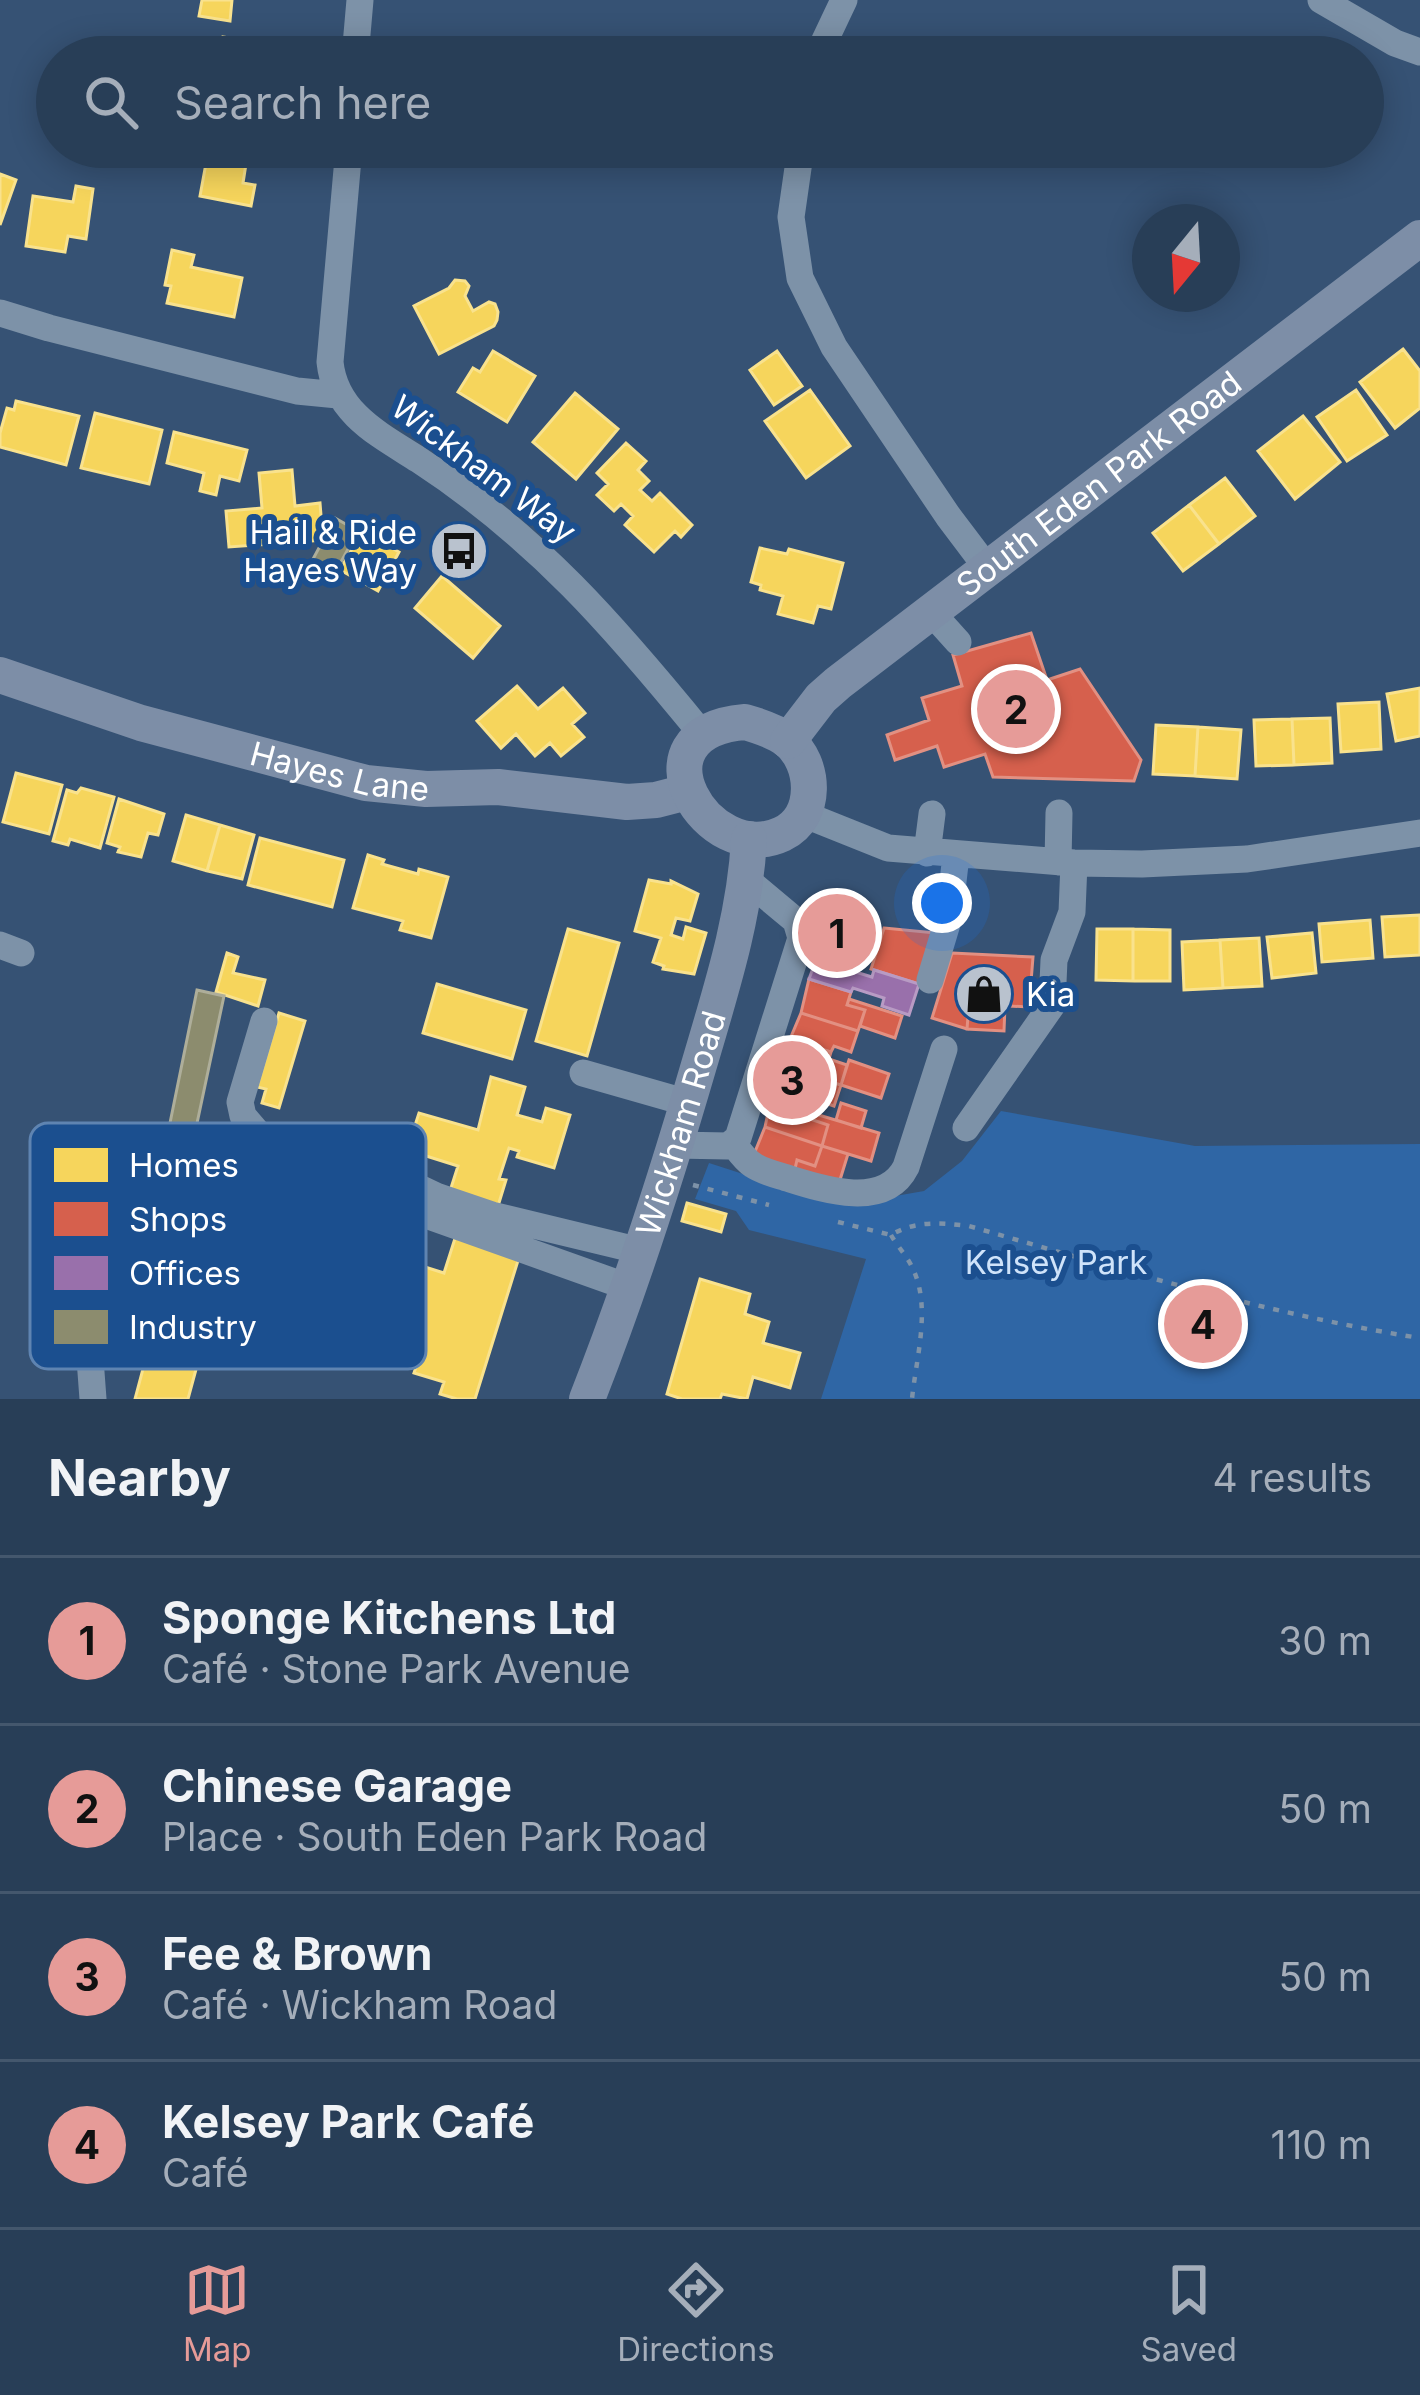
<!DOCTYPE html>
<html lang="en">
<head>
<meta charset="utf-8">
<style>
  body { margin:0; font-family:Inter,sans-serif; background:#344961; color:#f1f3f6 }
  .compass { position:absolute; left:1132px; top:204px; width:108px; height:108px; border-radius:50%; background:#283e57; box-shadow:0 6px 30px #0003; rotate:198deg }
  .you { position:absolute; left:942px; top:903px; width:42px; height:42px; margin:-30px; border:9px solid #fff; border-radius:50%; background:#1a73e8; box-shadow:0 0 0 18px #1a73e833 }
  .badge { display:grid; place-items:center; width:78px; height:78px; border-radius:50%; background:#e69b98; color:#111; font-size:39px; font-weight:700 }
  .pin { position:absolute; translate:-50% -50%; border:6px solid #fff; box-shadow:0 3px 12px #0006 }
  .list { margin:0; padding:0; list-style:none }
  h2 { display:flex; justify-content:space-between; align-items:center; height:156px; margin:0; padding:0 48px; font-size:51px }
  h2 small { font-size:39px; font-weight:400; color:#a5aeba }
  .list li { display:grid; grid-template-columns:78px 1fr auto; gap:36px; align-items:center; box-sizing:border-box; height:168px; padding:0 48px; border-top:3px solid #44576d }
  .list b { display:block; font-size:45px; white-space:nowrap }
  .list p { margin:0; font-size:39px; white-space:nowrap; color:#a5aeba }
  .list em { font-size:39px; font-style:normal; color:#a5aeba }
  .icon { flex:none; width:66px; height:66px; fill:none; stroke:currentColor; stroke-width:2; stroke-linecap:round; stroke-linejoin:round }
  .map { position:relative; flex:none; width:1420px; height:1399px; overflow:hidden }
  .search { position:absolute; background:#283e57; box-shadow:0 6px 30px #0003; left:36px; right:36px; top:36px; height:132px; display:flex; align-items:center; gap:30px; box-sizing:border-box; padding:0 42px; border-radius:66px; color:#a5aeba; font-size:45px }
  .sheet { height:828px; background:#283e57 }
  nav { display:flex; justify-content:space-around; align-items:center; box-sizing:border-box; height:168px; border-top:3px solid #44576d; background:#283e57; font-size:33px; color:#a5aeba }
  nav a { display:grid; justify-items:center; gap:6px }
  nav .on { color:#e69b98 }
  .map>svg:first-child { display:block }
  .green { fill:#2f66a5 }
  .homes { fill:#f6d55c; stroke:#f9e28d; stroke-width:3 }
  .shops { fill:#d6604d; stroke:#e29082; stroke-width:3 }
  .offices { fill:#9970ab; stroke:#b89bc4; stroke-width:3 }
  .industry { fill:#8c8c6e; stroke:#aeae9a; stroke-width:3 }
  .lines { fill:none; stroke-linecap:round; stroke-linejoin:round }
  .path { stroke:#7d92a8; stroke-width:4.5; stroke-dasharray:6 9; stroke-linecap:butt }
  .minor { stroke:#7d92a8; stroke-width:27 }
  .major { stroke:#7d8ea7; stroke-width:36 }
  .labels { text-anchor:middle; stroke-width:12; stroke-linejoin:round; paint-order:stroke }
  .street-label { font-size:33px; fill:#fff; stroke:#1b4f8f }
  .poi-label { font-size:33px; fill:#fff; stroke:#1b4f8f; text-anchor:end }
  .park-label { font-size:33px; fill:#cfe3fa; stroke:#1b4f8f }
  .key { fill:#1b4f8f; stroke:#5f84b1; stroke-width:3 }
  .key-label { font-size:33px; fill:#fff }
</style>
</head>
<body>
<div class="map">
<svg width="1420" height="1399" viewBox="0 0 1420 1399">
  <rect width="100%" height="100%" fill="#365274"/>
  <path class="green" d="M1001,1111l194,35 225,-2v255h-599l45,-140 -117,-29 -13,-19 -41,-12 14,-36 121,39h31l63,-11 38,-30z"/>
  <path class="homes" d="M202,0h30l-2,21 -31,-5z
    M223,37l35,5 -2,15h-36z
    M209,147l45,2 -3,16 -5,-1 -3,19 12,2 -4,21 -51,-10z
    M0,174l16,6 -16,45z
    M76,186l17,3 -7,50 -18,-3 -3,16 -39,-6 7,-50 40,6z
    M172,250l22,5 -3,12 51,11 -8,39 -67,-14 4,-17 -6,-1z
    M455,280l10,1 4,5 -4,10 8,15 16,-9 6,2 3,8 -1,8 -3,6 -55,28 -25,-48 35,-18z
    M1403,349l17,22v37l-25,20 -35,-46z
    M493,351l42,25 -28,46 -49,-30 15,-24 7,4z
    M777,351l25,35 -28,19 -24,-35z
    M810,390l40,56 -44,32 -41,-57z
    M1356,390l31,45 -40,26 -30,-44z
    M575,393l43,36 -42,50 -43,-37z
    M16,401l63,15 -13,49 -66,-18v-14l7,-25 7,2z
    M95,413l67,17 -13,54 -68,-16z
    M1303,416l37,46 -45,37 -37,-48z
    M174,432l73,18 -8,31 -19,-5 -4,19 -16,-4 4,-18 -37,-10z
    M626,443l20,18 -8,9 11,11 -9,9 12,11 8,-8 32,32 -11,12 -6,-6 -21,21 -29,-27 8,-9 -12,-12 -7,7 -17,-16 11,-11 -11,-11z
    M292,470l3,36 25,-3 3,37 -94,7 -3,-36 36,-3 -3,-35z
    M1225,478l30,38 -36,28 -30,-39z
    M1189,505l30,39 -36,27 -30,-38z
    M362,531l37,21 -21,39 -38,-21z
    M760,548l27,6 2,-5 54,14 -12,46 -13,-3 -5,17 -35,-9 5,-18 -23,-6 1,-5 -10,-3z
    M442,576l58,50 -27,32 -58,-50z
    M517,686l21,23 25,-21 22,25 -13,11 12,13 -23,19 -11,-13 -15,13 -19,-22 -15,14 -24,-27z
    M1420,688v48l-24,5 -9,-47z
    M1379,702l2,47 -40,3 -3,-48z
    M1330,718l2,45 -38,2 -2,-46z
    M1292,719l2,46 -38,1 -2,-46z
    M1156,725l42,2 -3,49 -42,-2z
    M1198,727l43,3 -4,49 -42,-3z
    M16,773l46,12 -13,49 -46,-12z
    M81,788l33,9 -14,51 -30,-9 -2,6 -15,-4 14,-51 10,3z
    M119,799l45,15 -6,21 -10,-2 -7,24 -23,-5 2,-5 -13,-4z
    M186,815l34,10 -13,46 -34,-10z
    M220,825l34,10 -12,44 -35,-8z
    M260,838l84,22 -12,47 -84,-22z
    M368,855l16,5 -2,4 36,10 1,-5 29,8 -17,61 -31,-8 3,-9 -50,-13z
    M649,880l22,4v-3l27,13 -8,27 -14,-3 -5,17 12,4 3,-12 20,6 -12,41 -31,-5 1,-3 -11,-4 8,-24 -26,-7z
    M1420,915v40l-35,2 -3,-40z
    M1370,920l3,38 -51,4 -3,-38z
    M568,929l51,14 -32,113 -51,-15z
    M1097,929h36v52l-37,-1z
    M1133,929l37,1v51h-37z
    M1312,933l4,40 -44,5 -5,-41z
    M1259,938l3,48 -39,2 -3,-48z
    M1220,940l3,48 -39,2 -2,-48z
    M227,953l11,4 -5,16 32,7 -7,26 -42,-14z
    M437,984l89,26 -14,49 -89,-26z
    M279,1013l26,8 -26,87 -17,-5 4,-14 -9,-2z
    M491,1077l34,10 -8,28 25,7 4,-14 24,7 -16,53 -37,-11 2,-6 -10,-3 -10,31 7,1 -8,26 -48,-15 8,-25 -51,-16 12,-37 59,17z
    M687,1203l39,11 -5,18 -39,-11z
    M457,1232l64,19 -46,148h-18l-17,-5 4,-12 -30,-9 5,-15 -12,-4 9,-29 -37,-11 17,-56 48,15z
    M700,1279l50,15 -5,20 24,8 -6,21 37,10 -10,35 -37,-11 -6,22 -25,-5 -2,5h-38l-15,-5z
    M148,1350l50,12 -10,37h-53z"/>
  <path class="shops" d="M1031,633l16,47 33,-11 61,91 -7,21 -141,-4 -8,-23 -41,13 -7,-21 -42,14 -8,-25 42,-15 -7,-22 40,-12 -9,-31z
    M836,920l38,4 -17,49 -41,-13 10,-33z
    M884,928l52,5 -17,51 -48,-15z
    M952,953l81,4 -4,50 -60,-3 -2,25 -35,-11z
    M809,979l42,13 -4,13 18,5 -7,21 -57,-18z
    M849,999l53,17 -7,22 -35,-12 5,-16 -18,-5z
    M969,1004l36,2 -1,25 -37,-2z
    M801,1013l57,18 -7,21 -17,-6 -3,6 -41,-13z
    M790,1039l41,13 -2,7 18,6 -6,20 -57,-18z
    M849,1060l40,14 -8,24 -40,-13z
    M784,1067l57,18 -7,21 -18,-6 -4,13 -41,-14z
    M771,1099l41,14 -2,6 18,6 -6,21 -57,-19z
    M841,1103l25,8 -5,17 -25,-8z
    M812,1113l67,20 -8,28 -49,-15 6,-21 -18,-6z
    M765,1127l57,19 -7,20 -18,-6 -3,13 -42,-14z
    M822,1146l26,8 -9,29 -44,-14 2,-9 18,6z
    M1176,1291l12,3 -3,10 13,4 3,-11 21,6 -3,11 15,4 -6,34 -58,-15 5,-19 -7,-2z"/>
  <path class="offices" d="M816,960l56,17 2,-7 45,14 -10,31 -27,-9 2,-8 -31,-10 -2,4 -42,-13z"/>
  <path class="industry" d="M335,518l23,13 -22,40 -23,-12z
    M197,990l27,6 -28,132 -26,-5z"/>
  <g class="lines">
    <path class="path" d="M693,1185l76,20
      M838,1222l53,13c25,-15 50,-12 78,-9 149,43 298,88 451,112
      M891,1235c6,11 16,21 21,32 20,39 4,91 0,132"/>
    <path class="minor" d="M1321,0l74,43 25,9
      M355,57l5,-57
      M817,57l27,-57
      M349,147l-19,215c5,51 50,73 89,98 118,77 195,166 283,274
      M801,147l-10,70 9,61 34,69 114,169 40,53
      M0,313l49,15 248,63 41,4
      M931,612l27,30
      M803,814l85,34 186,15 68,1 105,-5 173,-26
      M927,853l5,-39
      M1058,862l1,-49
      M0,945l21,8
      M930,980l19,-63 7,-62
      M264,1021l-24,81 3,14 19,22 115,30 59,28 56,19 149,36
      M583,1073l105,30
      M966,1128l86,-123 2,-45 18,-48 2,-49
      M733,1143c6,8 12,17 20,22 10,7 25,10 37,14 35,11 95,30 116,-12l38,-118
      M675,1145l53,1 10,-8 63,-200 -5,-17 -49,-41
      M68,1158l45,11 -27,136 7,94
      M336,1183l292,104"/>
    <g class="major">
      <path id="s1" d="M0,675l141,48 225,60 60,6 72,-2 129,15 29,-2 31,-8"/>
      <path d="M745,722c14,4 30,9 42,18 29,23 31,77 -5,94 -74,35 -157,-102 -37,-112z"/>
      <path id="s2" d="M788,741l33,-43 17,-15 582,-445"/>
      <path id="s3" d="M587,1399c43,-109 79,-221 112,-334 22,-75 46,-148 50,-226"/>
    </g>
  </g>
  <defs>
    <symbol id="bus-disc" viewBox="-11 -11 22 22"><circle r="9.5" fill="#b9c2ce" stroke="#1b4f8f"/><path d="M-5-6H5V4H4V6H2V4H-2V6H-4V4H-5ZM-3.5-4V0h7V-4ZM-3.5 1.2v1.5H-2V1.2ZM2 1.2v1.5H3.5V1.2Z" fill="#111"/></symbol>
    <symbol id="shop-disc" viewBox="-11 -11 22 22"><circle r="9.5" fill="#b9c2ce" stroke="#1b4f8f"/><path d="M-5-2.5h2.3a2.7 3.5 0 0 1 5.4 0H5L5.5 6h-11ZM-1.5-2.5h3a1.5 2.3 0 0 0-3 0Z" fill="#111"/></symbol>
  </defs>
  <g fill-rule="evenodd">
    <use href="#bus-disc" x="426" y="518" width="66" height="66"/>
    <use href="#shop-disc" x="951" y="961" width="66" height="66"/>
  </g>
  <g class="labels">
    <g class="street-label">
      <text transform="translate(484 469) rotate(37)" y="12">Wickham Way</text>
      <text dy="12" stroke="none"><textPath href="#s2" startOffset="405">South Eden Park Road</textPath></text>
      <text dy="12" stroke="none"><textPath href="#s1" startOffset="354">Hayes Lane</textPath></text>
      <text dy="12" stroke="none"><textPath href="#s3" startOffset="291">Wickham Road</textPath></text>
    </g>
    <g class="poi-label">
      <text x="417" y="544">Hail &amp; Ride<tspan x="417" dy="38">Hayes Way</tspan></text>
      <text x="1026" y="1006" text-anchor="start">Kia</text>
    </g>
    <g class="park-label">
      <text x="1056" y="1274">Kelsey Park</text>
    </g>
  </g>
  <rect x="30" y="1123" width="396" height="246" rx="18" class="key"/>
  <rect x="54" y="1148" width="54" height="34" fill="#f6d55c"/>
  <rect x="54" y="1202" width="54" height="34" fill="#d6604d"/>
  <rect x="54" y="1256" width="54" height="34" fill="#9970ab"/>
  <rect x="54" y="1310" width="54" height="34" fill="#8c8c6e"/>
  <g class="key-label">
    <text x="129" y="1177">Homes</text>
    <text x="129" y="1231">Shops</text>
    <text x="129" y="1285">Offices</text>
    <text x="129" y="1339">Industry</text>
  </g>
</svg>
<svg class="compass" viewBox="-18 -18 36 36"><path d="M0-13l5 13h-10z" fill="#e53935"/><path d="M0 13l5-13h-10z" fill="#a5aeba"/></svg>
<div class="you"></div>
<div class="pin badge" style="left:837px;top:933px">1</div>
<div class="pin badge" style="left:1016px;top:709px">2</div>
<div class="pin badge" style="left:792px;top:1080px">3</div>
<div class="pin badge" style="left:1203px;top:1324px">4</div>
<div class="search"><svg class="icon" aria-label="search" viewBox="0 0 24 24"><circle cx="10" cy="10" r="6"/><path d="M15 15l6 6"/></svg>Search here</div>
</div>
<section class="sheet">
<h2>Nearby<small>4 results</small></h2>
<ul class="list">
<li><span class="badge">1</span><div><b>Sponge Kitchens Ltd</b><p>Café · Stone Park Avenue</p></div><em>30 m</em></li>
<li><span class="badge">2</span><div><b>Chinese Garage</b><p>Place · South Eden Park Road</p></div><em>50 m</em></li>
<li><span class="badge">3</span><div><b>Fee &amp; Brown</b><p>Café · Wickham Road</p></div><em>50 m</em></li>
<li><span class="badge">4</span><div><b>Kelsey Park Café</b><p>Café</p></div><em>110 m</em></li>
</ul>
</section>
<nav>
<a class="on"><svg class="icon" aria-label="map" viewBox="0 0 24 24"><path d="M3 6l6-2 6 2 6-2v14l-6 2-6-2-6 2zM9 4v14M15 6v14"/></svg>Map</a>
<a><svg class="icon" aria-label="directions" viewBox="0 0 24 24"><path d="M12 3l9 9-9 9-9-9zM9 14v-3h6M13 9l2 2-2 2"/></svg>Directions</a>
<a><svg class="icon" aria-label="saved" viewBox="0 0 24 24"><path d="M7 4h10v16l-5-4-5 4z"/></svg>Saved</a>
</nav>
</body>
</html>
